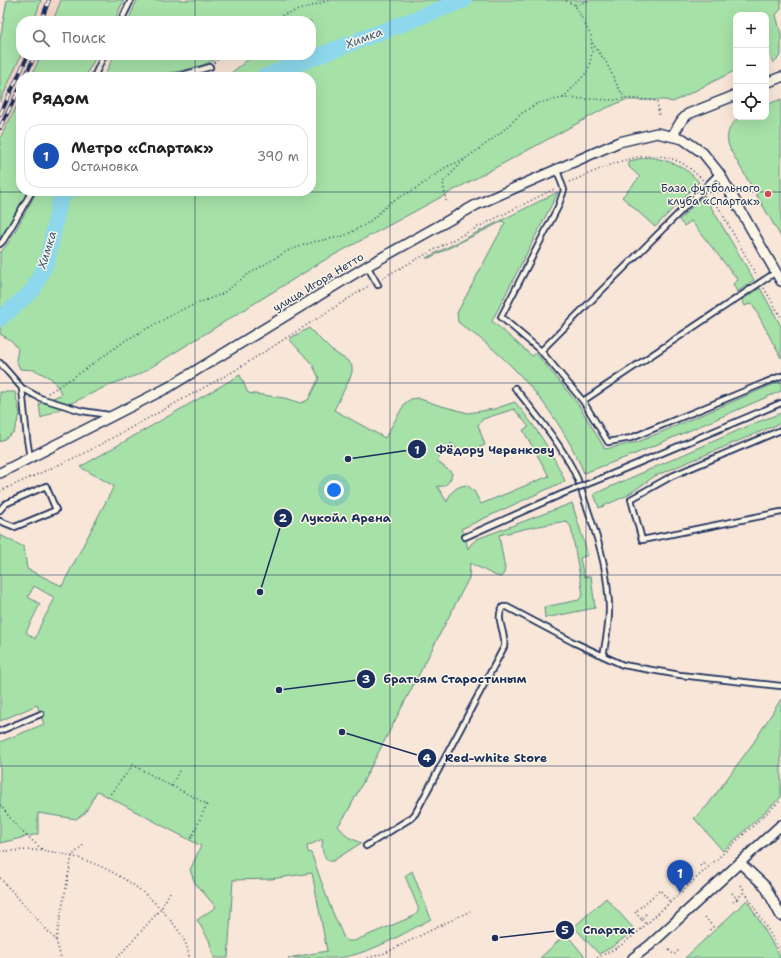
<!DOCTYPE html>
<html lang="ru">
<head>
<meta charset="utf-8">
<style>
  body { margin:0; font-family:"Shantell Sans",sans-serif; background:#f2f2f2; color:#222 }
  .controls { position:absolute; right:12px; top:12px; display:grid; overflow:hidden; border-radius:8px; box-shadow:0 4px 16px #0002 }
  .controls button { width:36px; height:36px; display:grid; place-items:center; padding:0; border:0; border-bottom:1px solid #e0e0e0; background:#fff; color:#222; font:20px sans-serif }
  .you { position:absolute; left:334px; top:490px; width:14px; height:14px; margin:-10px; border:3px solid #fff; border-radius:50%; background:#1a73e8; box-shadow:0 0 0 6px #1a73e833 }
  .badge { display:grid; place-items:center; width:26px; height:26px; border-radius:50%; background:#d1495b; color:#fff; font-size:13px; font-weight:700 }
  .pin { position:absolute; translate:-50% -33px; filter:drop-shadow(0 1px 2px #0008) }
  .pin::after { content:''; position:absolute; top:21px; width:14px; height:12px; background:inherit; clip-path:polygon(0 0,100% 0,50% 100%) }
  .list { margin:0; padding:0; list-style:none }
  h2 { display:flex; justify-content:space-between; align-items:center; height:52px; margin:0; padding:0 16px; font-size:17px }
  h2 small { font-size:13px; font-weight:400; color:#767676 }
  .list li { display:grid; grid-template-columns:26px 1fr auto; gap:12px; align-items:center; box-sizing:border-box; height:64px; margin:0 8px 8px; padding:0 8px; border:1px solid #e0e0e0; border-radius:16px }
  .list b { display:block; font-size:15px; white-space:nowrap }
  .list p { margin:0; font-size:13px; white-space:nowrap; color:#767676 }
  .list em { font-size:13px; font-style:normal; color:#767676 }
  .icon { flex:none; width:22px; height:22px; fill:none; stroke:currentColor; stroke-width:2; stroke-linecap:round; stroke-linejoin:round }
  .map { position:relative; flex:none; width:781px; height:958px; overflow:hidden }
  .search { position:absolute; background:#fff; box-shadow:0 4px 16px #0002; left:16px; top:16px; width:300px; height:44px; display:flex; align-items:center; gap:10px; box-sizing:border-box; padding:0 14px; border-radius:16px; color:#767676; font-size:15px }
  .panel { position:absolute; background:#fff; box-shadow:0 4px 16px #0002; left:16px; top:72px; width:300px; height:124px; border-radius:16px }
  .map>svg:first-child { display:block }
  .built { fill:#f3d4c8 }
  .green { fill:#a6e1a7; stroke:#608882; fill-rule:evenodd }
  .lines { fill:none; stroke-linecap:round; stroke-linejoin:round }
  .river { stroke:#8dd8ed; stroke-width:16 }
  .service-casing { stroke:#1b2f5e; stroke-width:8 }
  .minor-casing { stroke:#1b2f5e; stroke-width:12 }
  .path { stroke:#1b2f5e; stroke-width:1.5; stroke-dasharray:1 3; stroke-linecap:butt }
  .service { stroke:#fcf5e5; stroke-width:4.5 }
  .minor { stroke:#fcf5e5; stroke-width:9 }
  .rail-casing { stroke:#1b2f5e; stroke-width:4 }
  .rail { stroke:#fcf5e5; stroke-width:2.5; stroke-dasharray:8; stroke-linecap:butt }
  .service-bridge-casing { stroke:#1b2f5e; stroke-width:8; stroke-linecap:butt }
  .service-bridge { stroke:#fcf5e5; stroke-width:4.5 }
  .grid { fill:none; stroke:#1b2f5e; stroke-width:1; stroke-opacity:0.55 }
  .poi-dot { fill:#d1495b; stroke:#fcf5e5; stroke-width:1.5 }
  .labels { text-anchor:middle; stroke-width:3; stroke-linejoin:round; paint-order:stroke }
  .poi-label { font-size:11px; fill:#1b2f5e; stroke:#fcf5e5; text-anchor:end }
  .street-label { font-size:11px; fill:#1b2f5e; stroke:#fcf5e5 }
  .water-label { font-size:12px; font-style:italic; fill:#385982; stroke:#fcf5e5 }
  .leader { fill:none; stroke:#1b2f5e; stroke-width:1.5 }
  .callout-dot { fill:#1b2f5e; stroke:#fcf5e5; stroke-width:1.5 }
  .mark-label { font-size:12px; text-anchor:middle; font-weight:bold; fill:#fff }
  .callout-label { font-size:12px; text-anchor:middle; font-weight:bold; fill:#1b2f5e; stroke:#fcf5e5; stroke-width:3; stroke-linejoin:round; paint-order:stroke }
</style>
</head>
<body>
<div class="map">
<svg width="781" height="958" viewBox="0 0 781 958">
  <rect width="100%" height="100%" fill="#f8e6d8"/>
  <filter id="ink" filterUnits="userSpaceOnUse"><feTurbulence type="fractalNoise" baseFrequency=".025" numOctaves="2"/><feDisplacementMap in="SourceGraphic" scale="8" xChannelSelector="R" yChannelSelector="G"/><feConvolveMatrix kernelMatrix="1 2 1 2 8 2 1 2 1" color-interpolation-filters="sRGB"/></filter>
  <g filter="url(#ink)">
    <path class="built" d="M41,0h20l-8,21h-19z
      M21,55h20l-10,22h-10v21l-21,40v-36z"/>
    <path class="green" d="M7,0h34l-7,21h-13v34l-21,47v-62z
      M61,0h63l-10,21h-61z
      M137,0h644v9l-5,6 5,19v21l-8,8 -7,-17v-31h-30v55l-63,32 -8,-2h-40l-23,10 -279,151 -183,113 -31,11 -68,33 -2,-14 23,-10 -10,-15 -17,-9 -15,-1 -4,-9 2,-11 -6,-8 -12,-7v-81l9,-11 28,-51h274v-114h-91l11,-4 23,-18h57v-34h-183z
      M41,55h56l-12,22h-54z
      M114,55h111c-9,4 -18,9 -28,12 -16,5 -78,15 -92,8z
      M21,98v93h9l-30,50v-103z
      M781,99v138l-50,-86c-7,-14 -3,-25 9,-34h26v-12z
      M648,157c21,3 37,9 51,25l-44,45 -33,-30 18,-20 -11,-10v-6z
      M558,192l-66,129 40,35 4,-3 42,51 27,45 33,-7 143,-61v10l-146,63 -51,19c-21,-50 -55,-94 -97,-129 -9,-8 -20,-14 -29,-22l-1,-9 48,-90 -2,-2 -74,37h-3z
      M704,195l50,85 -17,12 -4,-8 5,-4 -47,-59 -7,5 -5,-6z
      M760,288l21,38v32l-29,-55 -7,3 -3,-6z
      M309,328l22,22 17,11 4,5v6l-2,6 -16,32 51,28 20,-35 6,-4 6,-1 21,7 30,8 26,-4 21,-7c20,24 37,49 50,79l-104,48 4,8 3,12 3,-5 6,-5 95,-36 16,52 -8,3 4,19 7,-1 4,32 -50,10 -1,-11 35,-7 4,-6 -12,-67 -5,-6 -38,7 -29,7 6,34 -1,4 -3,4 -5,-1 -26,-13 -1,15 -122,235 -9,13 10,11 13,6 -28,18h-4c-7,-5 -8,-14 -6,-22l-16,7 1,6 3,1 2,5 17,48 14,32 3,3h7l60,-25c3,-3 5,-5 4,-9l-13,-31 7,-5 19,48c-28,15 -61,35 -93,39 -16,0 -34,0 -50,0l39,-7 -15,-78 -41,6 -38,1 -5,78h-14l-5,-18 -12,-20 19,-13 -21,-24 -5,-13 11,-24 -104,-55 -12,22 -9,6 -38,-6v21l-38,9v-101l44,-18 -7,-19 -37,16v-186l24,12 3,22 35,17 52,-100 -34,-19 160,-92 8,18 36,5 17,5 7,-3 11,-22 -7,-14 -23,-25zM514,409l15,18 -6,3 26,46 -68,28 -7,-13 -7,-6c-11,1 -17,7 -20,17l-10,-16c8,2 14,-4 15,-13l-15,-12 14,-18 12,11 22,-9 -7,-20 5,-6zM34,586l21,12 -14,26 -6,15 -9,-7 14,-28 -12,-7z
      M0,392h15l5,22 -6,18 -14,10z
      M781,413v10l-126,53 -29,20 -27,12 -5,-14 161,-71z
      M781,699v98l-58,54 -29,-33 13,-12 47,-64z
      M606,898l29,32 -23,17 -13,7 -25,-27z
      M747,900l34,58h-96l1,-1z
      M566,934l20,24h-46z"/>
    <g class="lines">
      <path class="river" d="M263,77l201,-77
        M0,319l33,-29 14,-29 13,-61 7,-9"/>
      <defs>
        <path id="service" d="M121,21l10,-21
          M94,77l10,-22
          M176,77l34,-10
          M557,170l7,20 -6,17 -57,110 40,34 42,50 25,41 23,-4 150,-62
          M0,244l3,-3 29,-50
          M367,266l11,19
          M541,351l178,-178
          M0,363l22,25 5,51 3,19
          M22,388l18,10 42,13 27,4
          M515,388c21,26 49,60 62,90 4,10 7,22 11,32 9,27 18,54 20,83 3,21 -1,42 -5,63
          M583,401l193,-129
          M781,430l-109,46 -41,23 11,41 139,-28
          M605,477l176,-74
          M0,510l5,-6 41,-18 10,24 -41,17 -15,-6
          M465,537l97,-43
          M0,731l41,-17
          M366,846l45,-28 4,-4 89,-167c3,-13 -10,-29 -1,-40h4l66,35 50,23 57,10 101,11"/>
        <path id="minor" d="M766,83l15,-6
          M672,136l10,-16 6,-6 48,-19
          M0,473l169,-86 198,-121 109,-61 143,-63 38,-9 26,6 20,14 16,20 62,108
          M740,863l25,23 16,30
          M633,958l17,-13 131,-120"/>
      </defs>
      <use href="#service" class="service-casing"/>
      <use href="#minor" class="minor-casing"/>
      <path class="path" d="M575,5l15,-5
        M271,21l9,-5 50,-16
        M592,43l14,19 13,27 6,9
        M214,63l9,-8
        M563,98l25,-27 4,-18 -1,-17 -16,-31 -11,-5
        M569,182c32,-12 72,-36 106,-22 11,4 20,13 28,20
        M710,192l47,84
        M446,201l-3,-19 22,-23 33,-24 24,-22 16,-10 25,-5 52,2 10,-2 32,3 2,14
        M382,278l76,-41 98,-49
        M764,288l17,29
        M48,393l35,-22 43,-31 57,-31 39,-15 25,-19 40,-24 26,-9 31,-6 24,-13 23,-21 26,-14 29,-21 19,-8
        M0,491l83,-37 151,-83 136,-86
        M172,786l35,18 -17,37
        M108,797l25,-32 38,21 9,-17
        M0,805l19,24 25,22
        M0,851c15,0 31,-2 46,0 46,6 91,29 121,65 10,12 21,25 22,42
        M700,866l4,-4 4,5
        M0,878l56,62 5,18
        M741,885l40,67
        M732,893l5,6 -4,3
        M737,899l7,-7
        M646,914l-5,5 5,5
        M705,917l8,10 -3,3
        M641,919l-6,-7 25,-22 10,12
        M56,940l16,-84 11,-11
        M669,950l5,5 5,-5
        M117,958l44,-49 9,-17
        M368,958l17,-5 85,-42
        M597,958l23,-12 19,-15 142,-131"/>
      <use href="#service" class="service"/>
      <use href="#minor" class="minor"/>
      <defs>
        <path id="rail" d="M41,21l8,-21
          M25,77l10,-22
          M0,115l28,-60
          M0,128l21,-42"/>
      </defs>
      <use href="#rail" class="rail-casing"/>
      <use href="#rail" class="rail"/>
      <defs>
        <path id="service-bridge" d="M562,494l43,-17"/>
      </defs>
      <use href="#service-bridge" class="service-bridge-casing"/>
      <use href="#service-bridge" class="service-bridge"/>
    </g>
  </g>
  <path class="grid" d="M195,0v21M390,0v958M586,0v958M195,55v22M195,191v767M0,192h781M0,383h781M0,575h781M0,766h781"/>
  <circle class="poi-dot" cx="768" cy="194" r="4"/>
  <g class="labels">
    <g class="poi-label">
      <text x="760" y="192">База футбольного<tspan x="760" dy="13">клуба «Спартак»</tspan></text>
    </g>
    <g class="street-label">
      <text transform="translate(318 282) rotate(-31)" y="4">улица Игоря Нетто</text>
    </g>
    <g class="water-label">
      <text transform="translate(364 38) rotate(-21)" y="4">Химка</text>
      <text transform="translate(47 250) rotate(-73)" y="4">Химка</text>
    </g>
  </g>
  <path class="leader" d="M348 459L417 449M260 592L283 518M279 690L366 679M342 732L427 758M495 938L565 930"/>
  <g class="callout-dot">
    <circle cx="348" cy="459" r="4"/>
    <circle cx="260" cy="592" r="4"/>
    <circle cx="279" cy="690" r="4"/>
    <circle cx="342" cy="732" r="4"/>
    <circle cx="495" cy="938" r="4"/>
    <circle cx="417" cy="449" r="10"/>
    <circle cx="283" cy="518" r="10"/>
    <circle cx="366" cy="679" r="10"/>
    <circle cx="427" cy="758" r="10"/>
    <circle cx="565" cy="930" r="10"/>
  </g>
  <g class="mark-label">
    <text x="417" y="454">1</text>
    <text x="283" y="522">2</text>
    <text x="366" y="683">3</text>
    <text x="427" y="762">4</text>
    <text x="565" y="934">5</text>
  </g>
  <g class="callout-label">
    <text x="495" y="454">Фёдору Черенкову</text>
    <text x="346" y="522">Лукойл Арена</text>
    <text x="455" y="683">братьям Старостиным</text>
    <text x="496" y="762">Red-white Store</text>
    <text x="609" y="934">Спартак</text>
  </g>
</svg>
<div class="controls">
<button>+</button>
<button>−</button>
<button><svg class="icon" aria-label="locate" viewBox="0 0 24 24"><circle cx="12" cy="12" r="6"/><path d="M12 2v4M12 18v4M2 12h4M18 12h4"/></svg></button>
</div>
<div class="you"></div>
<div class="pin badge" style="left:680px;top:893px;background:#1a4fb4">1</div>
<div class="search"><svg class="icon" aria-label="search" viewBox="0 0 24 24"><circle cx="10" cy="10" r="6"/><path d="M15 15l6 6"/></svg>Поиск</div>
<section class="panel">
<h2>Рядом<small></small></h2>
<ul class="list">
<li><span class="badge" style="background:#1a4fb4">1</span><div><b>Метро «Спартак»</b><p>Остановка</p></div><em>390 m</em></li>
</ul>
</section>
</div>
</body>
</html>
